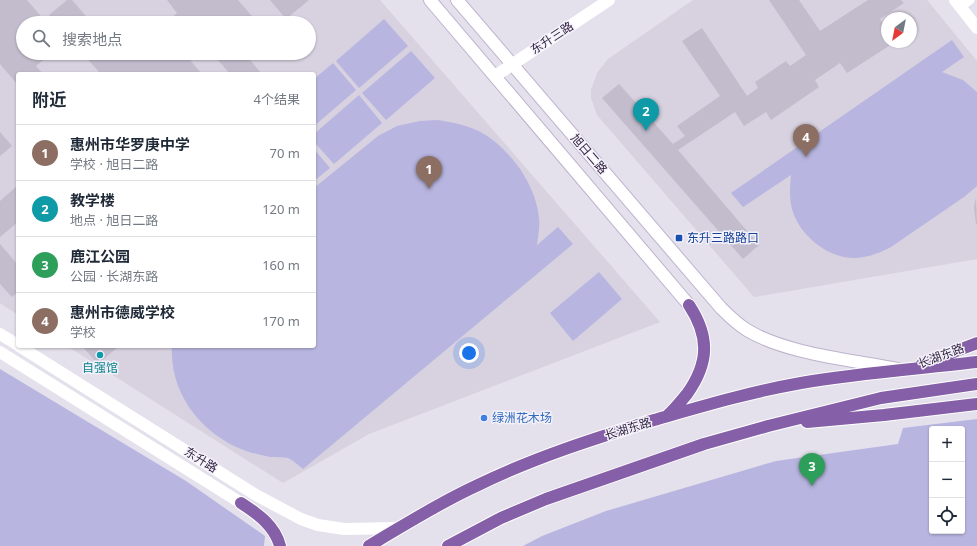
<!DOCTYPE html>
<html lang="zh">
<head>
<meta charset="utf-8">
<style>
  body { margin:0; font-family:"Noto Sans","Noto Sans SC",sans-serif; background:#f2f2f3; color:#1f2937 }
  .controls { position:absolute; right:12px; bottom:12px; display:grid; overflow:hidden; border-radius:4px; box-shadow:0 1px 3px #0004 }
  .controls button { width:36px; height:36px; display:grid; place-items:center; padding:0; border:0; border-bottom:1px solid #e0e1e3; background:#fff; color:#1f2937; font:20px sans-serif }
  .compass { position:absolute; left:881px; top:12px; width:36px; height:36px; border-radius:50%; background:#fff; box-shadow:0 1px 3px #0004; rotate:212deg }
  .you { position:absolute; left:469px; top:353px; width:14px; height:14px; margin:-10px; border:3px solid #fff; border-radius:50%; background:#1a73e8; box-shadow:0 0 0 6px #1a73e833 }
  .badge { display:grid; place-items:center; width:26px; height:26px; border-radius:50%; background:#7c3aed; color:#fff; font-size:13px; font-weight:700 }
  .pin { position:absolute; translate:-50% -33px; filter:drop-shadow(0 1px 2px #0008) }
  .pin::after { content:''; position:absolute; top:21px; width:14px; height:12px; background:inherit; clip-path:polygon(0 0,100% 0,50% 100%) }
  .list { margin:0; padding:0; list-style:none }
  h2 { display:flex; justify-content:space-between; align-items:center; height:52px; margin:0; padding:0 16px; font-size:17px }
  h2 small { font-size:13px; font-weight:400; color:#747a83 }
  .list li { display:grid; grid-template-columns:26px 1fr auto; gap:12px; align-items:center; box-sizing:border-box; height:56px; padding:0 16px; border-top:1px solid #e0e1e3 }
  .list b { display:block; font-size:15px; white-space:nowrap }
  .list p { margin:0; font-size:13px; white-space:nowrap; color:#747a83 }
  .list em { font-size:13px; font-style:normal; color:#747a83 }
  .icon { flex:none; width:22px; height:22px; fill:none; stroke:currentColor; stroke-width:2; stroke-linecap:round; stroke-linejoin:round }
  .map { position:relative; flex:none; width:977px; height:546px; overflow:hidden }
  .search { position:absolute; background:#fff; box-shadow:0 1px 3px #0004; left:16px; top:16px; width:300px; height:44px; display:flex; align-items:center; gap:10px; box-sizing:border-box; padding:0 14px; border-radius:22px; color:#747a83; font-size:15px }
  .panel { position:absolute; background:#fff; box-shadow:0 1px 3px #0004; left:16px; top:72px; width:300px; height:276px; border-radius:4px }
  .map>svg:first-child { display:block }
  .built { fill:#d7d1e0; fill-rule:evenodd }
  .green { fill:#b8b6e0; fill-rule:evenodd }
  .building { fill:#c2bccd }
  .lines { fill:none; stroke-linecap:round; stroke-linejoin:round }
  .secondary-casing { stroke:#bdb2cd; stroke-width:14 }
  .primary-casing { stroke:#fff; stroke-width:14 }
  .lane { stroke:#fff; stroke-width:9 }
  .street { stroke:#fff; stroke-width:12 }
  .secondary { stroke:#fff; stroke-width:12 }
  .primary { stroke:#855fa7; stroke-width:12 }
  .transit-dot { fill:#1a4fb4; stroke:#f3f1f9; stroke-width:1.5 }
  .culture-dot { fill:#0f9aa8; stroke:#f3f1f9; stroke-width:1.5 }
  .shop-dot { fill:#3f7fe0; stroke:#f3f1f9; stroke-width:1.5 }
  .labels { text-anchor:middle; stroke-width:3; stroke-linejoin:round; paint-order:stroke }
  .street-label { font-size:12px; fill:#2f1f3f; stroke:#f3f1f9 }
  .transit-label { font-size:12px; fill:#164399; stroke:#f3f1f9; text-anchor:start }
  .culture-label { font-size:12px; fill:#0d838f; stroke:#f3f1f9 }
  .shop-label { font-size:12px; fill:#366cbe; stroke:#f3f1f9; text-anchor:start }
</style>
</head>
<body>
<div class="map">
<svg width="977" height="546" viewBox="0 0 977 546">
  <rect width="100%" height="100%" fill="#e4e0ec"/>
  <path class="built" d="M0,0h380l280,322 -291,112 -86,49 -216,-137h247v-272h-296v241l-18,-12zM23,23h286v30h-286z
    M693,0h234l50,61v198l-223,38 -157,-182 -6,-17v-8l6,-17 11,-14zM887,18h24v24h-24z"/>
  <path class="green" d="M384,19l24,27 -49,42 -23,-27z
    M952,40l12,17 -22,15 21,8 14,12v94l-13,11 -73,50c-11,6 -22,10 -35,11 -28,1 -57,-23 -64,-49 -3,-12 -2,-23 -1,-34l-48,32 -12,-14z
    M411,51l24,27 -49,42 -24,-27z
    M333,63l23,27 -42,36v-47z
    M359,95l23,28 -48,41 -20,-22v-8z
    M438,120c18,3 38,7 52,18 25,18 46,49 49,80 1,9 -1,18 -2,27l21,-18 15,17 -270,225c-4,-3 -10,-9 -15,-11 -5,-1 -12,-1 -18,-1 -6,-1 -12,-3 -18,-4 -47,-14 -83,-57 -80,-107h142v-158l64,-52 19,-10 23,-5z
    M314,149l16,19 -16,13z
    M599,272l23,27 -49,42 -23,-28z
    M0,369l186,112 79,55 -1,10h-264z
    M977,419v127h-454l19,-10 64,-25 170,-50 122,-17 5,-16zM932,429h30v102h-30z"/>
  <path class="building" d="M0,0h27l18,21 -3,2h-19v16l-6,4 3,3 3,-2v9h29l-16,13 7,8h-25v11l-18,-21z
    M67,0h5l20,23h-44l5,-4 -4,-4z
    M167,0h71l20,23h-93l12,-10z
    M270,0h39l-23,19z
    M769,0h30l21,31 48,-31h33l3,3 -24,16 7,12v11h8l-48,31 -7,-10 -25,17 4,7 -48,33 -5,-8 -22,14 -9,-14 -57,38 81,95 -16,14 -141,-161 17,-14 54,60 12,-8 -8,-10 43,-30 -38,-55 20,-13 45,68 11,-8 -3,-6 31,-21 4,5 16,-11z
    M82,53h36l5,6 7,-6h54l18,21h-101z
    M212,53h32l18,21h-32z
    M0,132l12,14 -12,10z
    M18,185v37l-18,15v-36z
    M976,198l1,26h-1l-2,-17z
    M0,244l18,21v27l-6,5 -12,-13z
    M82,346h37l-21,18z"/>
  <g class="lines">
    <defs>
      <path id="secondary" d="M430,0l259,305
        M457,0l264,308c8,8 16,16 26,22 39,24 106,30 151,39"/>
      <path id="primary" d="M922,364l55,-21
        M668,415c7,-6 13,-14 19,-21 22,-31 23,-57 2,-89
        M807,422l77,-7 93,-11
        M241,503c17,11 34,23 39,43
        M369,546c35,-21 70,-43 107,-60 57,-28 117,-47 178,-66 49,-14 96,-28 147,-37 58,-10 117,-14 176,-21
        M448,546l53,-28 45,-19 158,-55 64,-18 113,-28 96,-14"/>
    </defs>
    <use href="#secondary" class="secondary-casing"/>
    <use href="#primary" class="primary-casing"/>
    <path class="lane" d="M960,7l10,-7"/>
    <path class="street" d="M955,0l22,28
      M495,76l114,-76
      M0,334l18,11
      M19,346l237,149 45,24 17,6 26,4 54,-1
      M0,352l241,151"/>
    <use href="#secondary" class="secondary"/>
    <use href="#primary" class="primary"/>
  </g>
  <rect class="transit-dot" x="675" y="234" width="8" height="8" rx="2"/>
  <circle class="culture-dot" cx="100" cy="355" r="4"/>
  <circle class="shop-dot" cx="484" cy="418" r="4"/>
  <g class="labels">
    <g class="street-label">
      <text transform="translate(552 38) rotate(-33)" y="4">东升三路</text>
      <text transform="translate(589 154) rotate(49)" y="4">旭日二路</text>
      <text transform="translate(941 356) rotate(-21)" y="4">长湖东路</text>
      <text transform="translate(628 429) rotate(-17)" y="4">长湖东路</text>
      <text transform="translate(201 460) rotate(32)" y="4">东升路</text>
    </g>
    <g class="transit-label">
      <text x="687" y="242">东升三路路口</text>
    </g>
    <g class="culture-label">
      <text x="100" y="372">自强馆</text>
    </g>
    <g class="shop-label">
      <text x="492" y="422">绿洲花木场</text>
    </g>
  </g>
</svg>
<div class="controls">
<button>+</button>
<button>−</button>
<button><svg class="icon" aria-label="locate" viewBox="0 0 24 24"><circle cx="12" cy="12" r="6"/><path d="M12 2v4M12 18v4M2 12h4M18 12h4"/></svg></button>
</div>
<svg class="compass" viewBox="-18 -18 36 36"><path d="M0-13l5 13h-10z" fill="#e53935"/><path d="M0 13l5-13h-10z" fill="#747a83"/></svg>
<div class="you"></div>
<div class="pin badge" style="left:429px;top:189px;background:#8d6e63">1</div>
<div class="pin badge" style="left:646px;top:131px;background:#0f9aa8">2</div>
<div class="pin badge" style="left:812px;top:486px;background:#2e9e5b">3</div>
<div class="pin badge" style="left:806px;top:157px;background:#8d6e63">4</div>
<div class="search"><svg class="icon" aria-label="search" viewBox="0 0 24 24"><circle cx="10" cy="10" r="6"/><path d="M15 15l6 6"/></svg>搜索地点</div>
<section class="panel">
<h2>附近<small>4个结果</small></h2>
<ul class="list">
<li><span class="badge" style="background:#8d6e63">1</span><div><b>惠州市华罗庚中学</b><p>学校 · 旭日二路</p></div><em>70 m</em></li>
<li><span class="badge" style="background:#0f9aa8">2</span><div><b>教学楼</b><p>地点 · 旭日二路</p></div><em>120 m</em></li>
<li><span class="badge" style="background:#2e9e5b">3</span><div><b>鹿江公园</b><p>公园 · 长湖东路</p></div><em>160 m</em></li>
<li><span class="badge" style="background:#8d6e63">4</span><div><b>惠州市德威学校</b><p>学校</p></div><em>170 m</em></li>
</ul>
</section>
</div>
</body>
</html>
